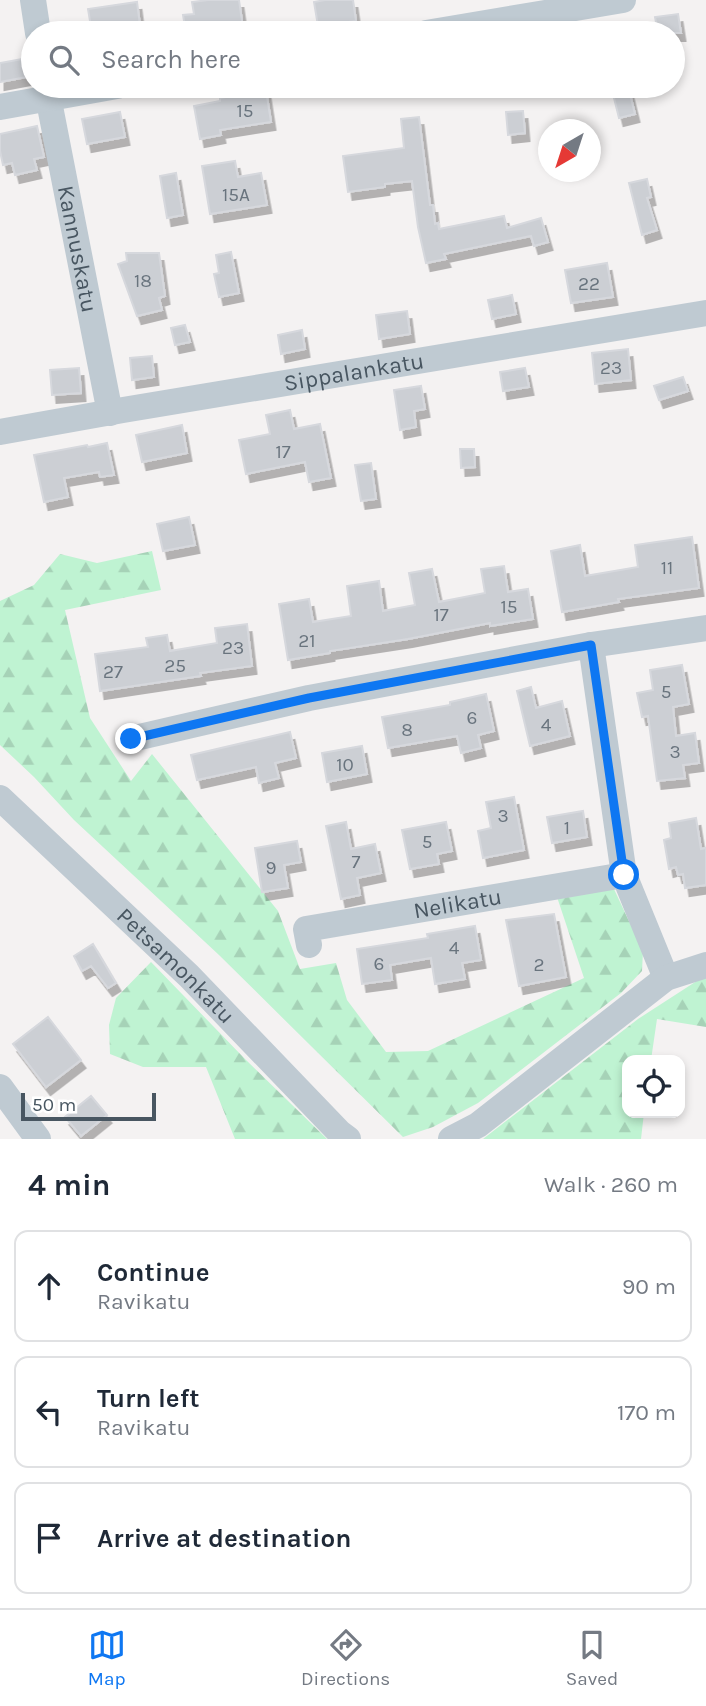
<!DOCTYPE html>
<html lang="en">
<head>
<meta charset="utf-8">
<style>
  body { margin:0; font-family:Karla,sans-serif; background:#f6f6f7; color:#1f2937 }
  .controls { position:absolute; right:21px; bottom:21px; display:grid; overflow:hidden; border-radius:14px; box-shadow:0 4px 10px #0003 }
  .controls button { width:63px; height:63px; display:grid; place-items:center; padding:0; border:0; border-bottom:2px solid #e0e1e3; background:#fff; color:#1f2937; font:35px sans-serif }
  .compass { position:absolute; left:538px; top:119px; width:63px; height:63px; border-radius:50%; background:#fff; box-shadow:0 4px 10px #0003; rotate:219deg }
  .scale { position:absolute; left:21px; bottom:18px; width:135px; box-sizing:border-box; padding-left:7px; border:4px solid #485661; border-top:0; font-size:19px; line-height:24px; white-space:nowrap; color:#485661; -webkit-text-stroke:5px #fff; paint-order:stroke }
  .stop { position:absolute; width:21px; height:21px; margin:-16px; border:5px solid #0e77f2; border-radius:50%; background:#fff }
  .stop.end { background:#0e77f2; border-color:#fff; box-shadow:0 2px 7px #0008 }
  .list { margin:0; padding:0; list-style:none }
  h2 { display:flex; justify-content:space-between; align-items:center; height:91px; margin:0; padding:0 28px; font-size:30px }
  h2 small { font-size:23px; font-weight:400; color:#747a83 }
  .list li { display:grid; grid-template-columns:46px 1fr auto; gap:21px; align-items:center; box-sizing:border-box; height:112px; margin:0 14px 14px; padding:0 14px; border:2px solid #e0e1e3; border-radius:14px }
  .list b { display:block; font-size:26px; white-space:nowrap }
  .list p { margin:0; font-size:23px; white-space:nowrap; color:#747a83 }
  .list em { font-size:23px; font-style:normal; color:#747a83 }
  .icon { flex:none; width:38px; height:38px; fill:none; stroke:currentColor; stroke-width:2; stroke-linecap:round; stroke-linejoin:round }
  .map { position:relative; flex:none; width:706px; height:1139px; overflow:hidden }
  .search { position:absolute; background:#fff; box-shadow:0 4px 10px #0003; left:21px; right:21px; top:21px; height:77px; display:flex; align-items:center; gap:18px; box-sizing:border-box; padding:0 24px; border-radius:38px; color:#747a83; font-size:26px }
  .sheet { height:469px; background:#fff }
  nav { display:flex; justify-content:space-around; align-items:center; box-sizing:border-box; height:98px; border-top:2px solid #e0e1e3; background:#fff; font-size:19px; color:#747a83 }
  nav a { display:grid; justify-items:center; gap:4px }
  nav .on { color:#0e77f2 }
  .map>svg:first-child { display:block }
  .forest { fill:url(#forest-firs) }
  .building { fill:#cccfd4; stroke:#d6d8dd; stroke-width:2; filter:url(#shadow) }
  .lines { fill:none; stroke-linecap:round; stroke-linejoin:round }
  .minor { stroke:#bfcad2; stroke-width:26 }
  .route { stroke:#0e77f2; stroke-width:9 }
  .labels { text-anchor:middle; stroke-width:6; stroke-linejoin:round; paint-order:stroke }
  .number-label { font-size:19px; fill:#69747e }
  .street-label { font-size:23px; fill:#485661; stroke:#fff }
</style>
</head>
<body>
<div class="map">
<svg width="706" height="1139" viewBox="0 0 706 1139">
  <defs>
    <pattern id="forest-firs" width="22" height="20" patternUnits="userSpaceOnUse" patternTransform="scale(1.75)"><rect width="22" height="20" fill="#bff3d2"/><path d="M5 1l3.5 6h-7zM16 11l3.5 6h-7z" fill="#a6d2b7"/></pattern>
    <filter id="shadow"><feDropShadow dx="4.5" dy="8" stdDeviation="0" flood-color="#0004"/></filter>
  </defs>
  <rect width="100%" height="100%" fill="#f4f2f2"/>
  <path class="forest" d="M152,551l9,39 -96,20 25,108 41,63 21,-27 126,157 22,58 36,-6 11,37 39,52 42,-1 156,-73 -27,-81 56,-10 30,64 -1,20 -21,22 -143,110 -45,24 -30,10 -184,-182 -145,-135 -40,-43 -34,-32v-144l34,-16 26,-31 37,9z
    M151,962l94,97 82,80h-92l-29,-72h-63l-33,-13 -1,-29 7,-27z
    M706,975v52l-49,-8 -6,41h-24v53h17l-3,26h-158l155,-120z"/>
  <path class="building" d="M208,0h31l4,28 -37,5h-20l-3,-18 11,-1 -2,-12z
    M325,0h28l3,21 -38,5 -4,-24z
    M137,2l4,31h-49l-4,-24z
    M678,14l3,19h-23l-3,-16z
    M28,58l4,18 -32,6v-19z
    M266,90l5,32 -51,8 1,5 -21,4 -6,-33 26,-5v-3z
    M629,90l6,24 -16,4 -6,-24z
    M523,111l2,22 -17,2 -2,-23z
    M120,112l5,25 -38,7 -5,-25z
    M419,117l11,88h3l2,19 3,-1 1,6 65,-13 3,12 34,-10 7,24 -14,4 -3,-10 -87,18 2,5 -20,4 -8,-36 -6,-46 -27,3v3l-37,5 -5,-36 61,-8 -3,-29z
    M37,126l7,31 -10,2 3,11 -22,5 -3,-12 -9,2 -3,-14v-17z
    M235,161l3,16 23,-4 6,32 -57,9 -8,-48z
    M176,173l7,42 -16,3 -7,-42z
    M647,179l4,18 -4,1 10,32 -15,5 -13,-52z
    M231,252l8,41 -20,4 -5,-23 5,-1 -3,-18z
    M126,253h33l6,43 -6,2 3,12 -25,6 -19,-52 9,-3z
    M607,263l6,34 -42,6 -6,-33z
    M512,295l4,19 -24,5 -4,-19z
    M407,311l3,23 -31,5 -3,-24z
    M185,325l5,17 -15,3 -4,-17z
    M302,330l3,19 -24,5 -3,-19z
    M628,349l3,31 -36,4 -3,-31z
    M152,356l2,21 -22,3 -2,-22z
    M79,368l2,25 -29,2 -2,-25z
    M525,368l4,19 -26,4 -3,-19z
    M683,377l5,14 -29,9 -5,-14z
    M421,386l4,23 -11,2 2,16 -16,3 -6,-40z
    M290,410l4,19 26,-5 11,54 -22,4 -4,-20 -59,12 -7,-34 31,-6 -4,-19z
    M182,425l5,28 -45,9 -6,-27z
    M107,443l7,32 -14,2 -1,-5 -35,6 4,19 -24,5 -10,-47 53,-10 1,2z
    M460,449h14l1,18 -14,1z
    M371,463l5,36 -15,2 -6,-36z
    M189,517l6,28 -32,6 -6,-27z
    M692,537l7,51 -81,11 1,3 -57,10 -11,-61 29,-6 5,31 53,-9 -3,-22z
    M504,566l4,26 20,-3 5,30 -43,7v-3l-82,16 -78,12v2l-42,7 -9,-56 30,-5 4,23 38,-6 -4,-30 32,-5 4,30 32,-6 -6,-32 23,-4 7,33 46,-9 -4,-24z
    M247,624l5,42 -52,7 1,3 -101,15 -5,-37 53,-7 -2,-9 21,-3 3,16 47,-8 -2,-15z
    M682,665l7,39 -16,3 3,29 19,-3 4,30 -16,2 2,13 -28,3 -9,-65 -6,1 -5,-24 16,-3 -3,-20z
    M531,687l5,21 26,-7 8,35 -40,10 -13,-55z
    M486,694l8,37 -16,4 3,13 -20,5 -4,-17 -69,12 -6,-31 68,-12v-3z
    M290,732l6,26 -21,5 4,15 -20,5 -3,-16 -59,13 -6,-25z
    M362,746l5,28 -40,8 -5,-29z
    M514,797l10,53 -41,8 -5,-27 13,-3 -5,-26z
    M583,811l4,26 -35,6 -5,-26z
    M696,818l5,31 5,-1v37l-21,3 -2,-14 -5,1 -2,-8 -7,2 -5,-29 7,-2 -2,-15z
    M346,822l5,27 24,-5 6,29 -24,5 3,17 -19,4 -15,-73z
    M446,822l6,29 -15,3 2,10 -29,5 -8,-39z
    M297,841l4,21 -17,3 4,23 -26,4 -7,-44z
    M554,914l12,63 -47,9 -13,-66z
    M475,926l6,34 -19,3 3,16 -30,5 -4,-26 -41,7 2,15 -30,4 -5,-35 71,-11 -1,-4z
    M93,944l23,39 -8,5 -17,-22 -9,5 -8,-15z
    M48,1017l33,43 -35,27 -33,-43z
    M91,1096l16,19 -26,21 -16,-19z"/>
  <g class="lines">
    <g class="minor">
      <path d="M33,0l5,33"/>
      <path d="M426,33l197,-33"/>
      <path id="s1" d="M46,86l64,327"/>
      <path d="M0,107l117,-21"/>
      <path id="s2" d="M0,432l123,-22 583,-97"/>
      <path d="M591,645l33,230 42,103"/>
      <path d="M131,739l178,-41 282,-53 115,-17"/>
      <path id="s3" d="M0,798l189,178 151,157 8,6"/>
      <path id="s4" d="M309,945l-3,-16 318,-54"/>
      <path d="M0,1087l38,52"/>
      <path d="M451,1139l27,-14 188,-147 40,-13"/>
    </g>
  </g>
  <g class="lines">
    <path class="route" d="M131,739l178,-41 282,-53 33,230"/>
  </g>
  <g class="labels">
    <g class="number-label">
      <text x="245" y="117">15</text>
      <text x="236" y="201">15A</text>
      <text x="143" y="287">18</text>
      <text x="589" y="290">22</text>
      <text x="611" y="374">23</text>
      <text x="283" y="458">17</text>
      <text x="667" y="574">11</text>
      <text x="509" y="613">15</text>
      <text x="441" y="621">17</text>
      <text x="307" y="647">21</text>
      <text x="233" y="654">23</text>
      <text x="175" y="672">25</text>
      <text x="113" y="678">27</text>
      <text x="666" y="698">5</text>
      <text x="472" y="724">6</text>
      <text x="546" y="731">4</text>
      <text x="407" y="736">8</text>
      <text x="675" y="758">3</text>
      <text x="345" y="771">10</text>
      <text x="503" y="822">3</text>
      <text x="567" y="834">1</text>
      <text x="427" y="848">5</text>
      <text x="356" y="868">7</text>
      <text x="271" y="874">9</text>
      <text x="454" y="954">4</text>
      <text x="379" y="970">6</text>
      <text x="539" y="971">2</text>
    </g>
    <g class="street-label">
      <text dy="8" stroke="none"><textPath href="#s1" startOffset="166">Kannuskatu</textPath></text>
      <text dy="8" stroke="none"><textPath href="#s2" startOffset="359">Sippalankatu</textPath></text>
      <text dy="8" stroke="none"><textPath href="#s4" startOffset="170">Nelikatu</textPath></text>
      <text dy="8" stroke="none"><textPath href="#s3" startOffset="243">Petsamonkatu</textPath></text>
    </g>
  </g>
</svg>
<div class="controls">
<button><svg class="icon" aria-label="locate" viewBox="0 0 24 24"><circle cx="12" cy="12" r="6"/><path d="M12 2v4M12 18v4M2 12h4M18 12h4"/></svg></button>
</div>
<svg class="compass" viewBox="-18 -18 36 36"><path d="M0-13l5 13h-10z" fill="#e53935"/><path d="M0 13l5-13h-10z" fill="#747a83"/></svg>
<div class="scale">50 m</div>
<div class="stop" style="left:624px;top:875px"></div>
<div class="stop end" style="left:131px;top:739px"></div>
<div class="search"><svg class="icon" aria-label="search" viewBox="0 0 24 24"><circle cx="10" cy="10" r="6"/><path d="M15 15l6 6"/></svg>Search here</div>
</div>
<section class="sheet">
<h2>4 min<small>Walk · 260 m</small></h2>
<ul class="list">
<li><svg class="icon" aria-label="ahead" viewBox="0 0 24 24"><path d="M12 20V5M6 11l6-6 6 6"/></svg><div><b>Continue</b><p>Ravikatu</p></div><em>90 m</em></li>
<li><svg class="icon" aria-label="left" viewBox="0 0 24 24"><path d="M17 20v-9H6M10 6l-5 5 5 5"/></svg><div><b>Turn left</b><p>Ravikatu</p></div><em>170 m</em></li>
<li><svg class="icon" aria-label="arrive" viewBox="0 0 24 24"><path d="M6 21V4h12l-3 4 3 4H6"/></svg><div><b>Arrive at destination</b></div></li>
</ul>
</section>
<nav>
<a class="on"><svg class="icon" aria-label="map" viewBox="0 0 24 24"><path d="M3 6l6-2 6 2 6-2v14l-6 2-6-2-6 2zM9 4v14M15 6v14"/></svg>Map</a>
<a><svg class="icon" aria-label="directions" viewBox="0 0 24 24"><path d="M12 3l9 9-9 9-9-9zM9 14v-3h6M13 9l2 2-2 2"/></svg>Directions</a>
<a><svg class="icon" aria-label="saved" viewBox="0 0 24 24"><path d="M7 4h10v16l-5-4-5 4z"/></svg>Saved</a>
</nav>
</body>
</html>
